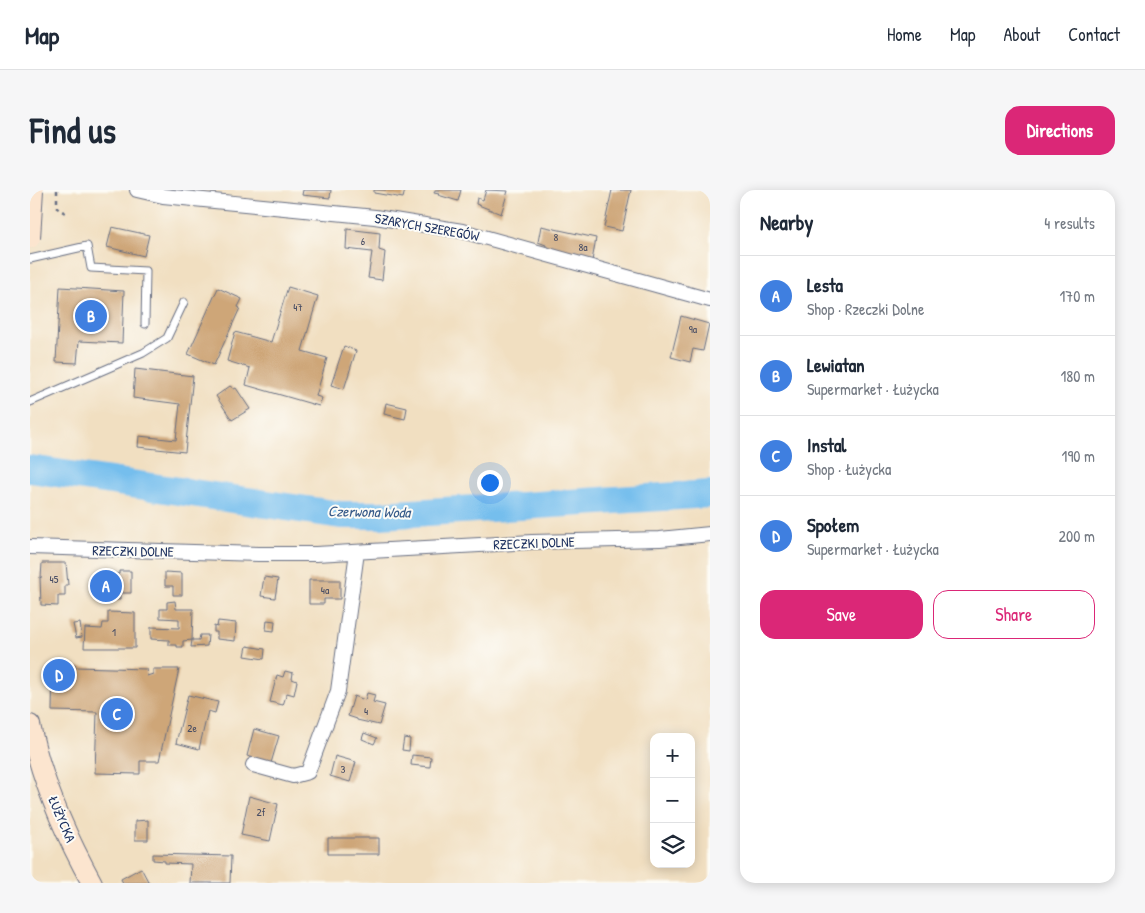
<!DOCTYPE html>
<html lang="en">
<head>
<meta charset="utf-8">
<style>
  body { margin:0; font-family:"Patrick Hand",sans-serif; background:#f6f6f7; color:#1f2937 }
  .controls { position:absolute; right:15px; bottom:15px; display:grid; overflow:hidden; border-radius:10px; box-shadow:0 2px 12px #0003 }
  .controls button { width:45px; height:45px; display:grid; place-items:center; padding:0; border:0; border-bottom:1px solid #e0e1e3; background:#fff; color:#1f2937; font:25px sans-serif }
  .you { position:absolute; left:459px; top:292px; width:18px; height:18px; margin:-12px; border:4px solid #fff; border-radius:50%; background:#1a73e8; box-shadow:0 0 0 8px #1a73e833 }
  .badge { display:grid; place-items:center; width:32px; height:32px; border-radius:50%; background:#db2777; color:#fff; font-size:16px; font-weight:700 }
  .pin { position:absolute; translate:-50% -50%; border:2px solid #fff; box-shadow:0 1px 5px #0006 }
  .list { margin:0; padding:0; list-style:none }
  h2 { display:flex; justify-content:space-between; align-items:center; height:65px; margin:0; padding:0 20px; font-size:21px }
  h2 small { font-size:16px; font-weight:400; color:#747a83 }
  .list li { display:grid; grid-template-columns:32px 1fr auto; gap:15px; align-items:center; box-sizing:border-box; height:80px; padding:0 20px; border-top:1px solid #e0e1e3 }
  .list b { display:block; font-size:19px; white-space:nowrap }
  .list p { margin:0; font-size:16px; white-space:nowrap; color:#747a83 }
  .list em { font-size:16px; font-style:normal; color:#747a83 }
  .actions { display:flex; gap:10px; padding:15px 20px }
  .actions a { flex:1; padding:11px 0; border:1px solid #db2777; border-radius:15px; text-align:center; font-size:18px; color:#db2777 }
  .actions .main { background:#db2777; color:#fff }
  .icon { flex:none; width:28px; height:28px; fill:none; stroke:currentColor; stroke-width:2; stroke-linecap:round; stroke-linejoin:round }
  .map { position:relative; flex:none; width:680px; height:693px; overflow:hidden; border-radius:15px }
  header { display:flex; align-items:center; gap:30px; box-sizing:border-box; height:70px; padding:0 25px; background:#fff; border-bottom:1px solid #e0e1e3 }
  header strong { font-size:24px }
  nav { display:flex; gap:28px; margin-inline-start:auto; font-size:18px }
  .intro { display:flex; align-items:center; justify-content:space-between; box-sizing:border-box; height:120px; padding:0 30px }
  h1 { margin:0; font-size:35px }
  .button { padding:12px 22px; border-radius:15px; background:#db2777; color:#fff; font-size:18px; font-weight:700 }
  main { display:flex; gap:30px; padding:0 30px }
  aside { flex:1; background:#fff; border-radius:15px; box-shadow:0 2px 12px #0003 }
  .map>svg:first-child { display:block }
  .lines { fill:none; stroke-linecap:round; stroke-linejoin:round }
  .river { stroke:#75beed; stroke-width:28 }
  .building { fill:#cea678 }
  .service-casing { stroke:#666d81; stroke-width:9 }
  .minor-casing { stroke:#666d81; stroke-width:16 }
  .secondary-casing { stroke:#666d81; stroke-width:22 }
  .path { stroke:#666d81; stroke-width:2.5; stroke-dasharray:4 4; stroke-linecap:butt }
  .service { stroke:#fff; stroke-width:7 }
  .minor { stroke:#fff; stroke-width:14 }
  .secondary { stroke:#fce5cf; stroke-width:20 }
  .secondary-bridge-casing { stroke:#666d81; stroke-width:22; stroke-linecap:butt }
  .secondary-bridge { stroke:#fce5cf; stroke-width:20 }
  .labels { text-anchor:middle; stroke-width:4; stroke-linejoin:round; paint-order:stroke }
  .number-label { font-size:11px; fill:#484d64 }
  .street-label { font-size:14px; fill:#1b2f5e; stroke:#fdfcf7 }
  .water-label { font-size:15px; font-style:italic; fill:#365a89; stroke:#fdfcf7 }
</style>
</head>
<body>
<header>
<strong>Map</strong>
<nav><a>Home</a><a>Map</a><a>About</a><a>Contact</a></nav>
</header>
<div class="intro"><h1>Find us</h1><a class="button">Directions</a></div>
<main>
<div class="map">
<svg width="680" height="693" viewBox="0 0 680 693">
  <rect width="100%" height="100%" fill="#fdfcf7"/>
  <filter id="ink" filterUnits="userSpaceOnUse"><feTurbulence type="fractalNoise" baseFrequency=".02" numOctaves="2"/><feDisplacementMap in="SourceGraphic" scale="10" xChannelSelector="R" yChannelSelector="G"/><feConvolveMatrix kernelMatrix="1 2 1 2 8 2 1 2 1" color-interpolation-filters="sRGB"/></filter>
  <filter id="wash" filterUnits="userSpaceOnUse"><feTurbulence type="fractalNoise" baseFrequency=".0096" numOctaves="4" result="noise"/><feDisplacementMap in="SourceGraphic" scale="20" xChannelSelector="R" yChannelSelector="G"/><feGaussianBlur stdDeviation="1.12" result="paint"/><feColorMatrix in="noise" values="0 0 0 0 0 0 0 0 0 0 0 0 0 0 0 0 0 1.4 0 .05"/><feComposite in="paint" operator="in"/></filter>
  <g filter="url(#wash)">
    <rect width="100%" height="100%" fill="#f1dfc1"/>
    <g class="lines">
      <path class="river" d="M0,279l311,46h40l329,-21"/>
    </g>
    <g id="blocks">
      <path class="building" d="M273,0h28l-1,8 -28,-3z
        M344,0h31l-2,8 -29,-5z
        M405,0h26l-3,11 -20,-6 1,-1 -5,-1z
        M456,0l22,1 -7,23 -25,-10 1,-6 6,2z
        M582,0h19l-9,41 -18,-4z
        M511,36l55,12 -4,23 -47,-11 1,-5 -8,-3z
        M82,37l37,8 -5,21 -37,-9z
        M317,39l33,4 -1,17 6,2 -3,28 -14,-2 4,-26 -26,-3z
        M30,97l64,4 -2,52 -43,-2 -2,22 -21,-1z
        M258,97l30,9 -16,55 25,7 -11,38 6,2 -3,8 -73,-21 4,-17 -23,-7 8,-29 36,10z
        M188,98l24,11 -4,8 2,1 -26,57 -26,-11z
        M651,126l28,8 -6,27 -10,-2 -3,13 -19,-5z
        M314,156l12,5 -12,38 -13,-4z
        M105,179l58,7 -8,76 -47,-5 1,-11 37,4 4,-36 -47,-6z
        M200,196l4,3 2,-1 14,21 -18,11 -16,-24z
        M356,213l21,5 -2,11 -21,-5z
        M12,373h24l2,22h-3v11h-7v10l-17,-1 -1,-28 1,1z
        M89,381h12v22h-11v7l-12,-1v-25h11z
        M135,382l17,1v22h-9v-9h-8z
        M234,387l14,2 -3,19 -14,-2z
        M279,390h31v19h-16v5h-15z
        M145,411l1,8h17l-1,31 -9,1v6h-6v-2h-8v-5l-18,-1v-12l28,1v-9l-19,-1v-9h7v-7z
        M78,422l27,1v35h-51l1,-20 17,1 1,-6h5z
        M237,430l8,1 -1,10 -8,-1z
        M188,431l18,2 -1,18 -18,-2v-7h-3v-6l3,1z
        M50,433l2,14 -6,1 -3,-14z
        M170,445h8l-1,11 -16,1 1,-7h7z
        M217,456l18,3 -1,10 -19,-3z
        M23,475h22v2l71,2 1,7 6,-2v-5h26l-20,92h-19v13l-45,-1 2,-61 -45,-1z
        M255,481l8,2 -1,6 5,2 -3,14 -7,-2 -4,12 -13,-3 7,-27 6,2z
        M337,503l8,2 -2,7 12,3 -6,20 -22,-5v-1l-9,-3 6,-20 11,4z
        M158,505l30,7 -3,11 -7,-2 -9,38 -23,-6z
        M224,539l25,7 -8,27 -24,-7z
        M334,543l13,5 -3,6 -12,-5z
        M374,548l6,1 -1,12 -7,-1z
        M382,565l19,2 -1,10 -19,-2z
        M305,566l21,6 -6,20 -20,-6z
        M219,606l29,8 -8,37 -29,-6z
        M118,630v20h-13v-19z
        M298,648h51v16h-51z
        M123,664l78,2 -1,27h-40l1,-19 -26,-1v-2l-12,-1z
        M111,678l8,15h-26l-2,-4z"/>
    </g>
  </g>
  <g filter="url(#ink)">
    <use href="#blocks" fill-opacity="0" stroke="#666d81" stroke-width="1"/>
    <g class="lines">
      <defs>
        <path id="service" d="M0,69l57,-13 4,22 55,3 -1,53
          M0,212l113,-49 24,-15 17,-36"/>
        <path id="minor" d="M107,0l26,6 212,21 87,14 248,69
          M0,357l229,7h57l216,-12 128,-3 50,-5
          M223,575l40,11 15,-4 30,-81 19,-139"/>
        <path id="secondary" d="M0,535c11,54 35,109 62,158"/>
      </defs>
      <use href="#service" class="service-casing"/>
      <use href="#minor" class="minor-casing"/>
      <use href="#secondary" class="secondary-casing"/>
      <path class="path" d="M27,0v18l10,6"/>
      <use href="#service" class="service"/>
      <use href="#minor" class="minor"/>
      <use href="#secondary" class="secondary"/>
      <defs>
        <path id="secondary-bridge" d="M0,48l3,-48"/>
      </defs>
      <use href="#secondary-bridge" class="secondary-bridge-casing"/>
      <use href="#secondary-bridge" class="secondary-bridge"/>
    </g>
  </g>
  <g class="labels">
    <g class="number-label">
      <text x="526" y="51">8</text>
      <text x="333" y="55">6</text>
      <text x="553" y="61">8a</text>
      <text x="268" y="121">47</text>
      <text x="663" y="143">9a</text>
      <text x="24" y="393">45</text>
      <text x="295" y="404">4a</text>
      <text x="84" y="446">1</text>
      <text x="336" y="525">4</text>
      <text x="162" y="542">2e</text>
      <text x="313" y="583">3</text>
      <text x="231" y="626">2f</text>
    </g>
    <g class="street-label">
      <text transform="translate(397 37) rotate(10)" y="5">SZARYCH SZEREGÓW</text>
      <text transform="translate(504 353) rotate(-2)" y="5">RZECZKI DOLNE</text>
      <text transform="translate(103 361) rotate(1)" y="5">RZECZKI DOLNE</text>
      <text transform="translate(32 629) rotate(67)" y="5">ŁUŻYCKA</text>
    </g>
    <g class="water-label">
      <text transform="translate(339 322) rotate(1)" y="5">Czerwona Woda</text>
    </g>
  </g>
</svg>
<div class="controls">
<button>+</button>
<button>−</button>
<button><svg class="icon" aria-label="layers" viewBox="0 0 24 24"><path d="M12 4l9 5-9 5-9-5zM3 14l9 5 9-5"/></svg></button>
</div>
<div class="you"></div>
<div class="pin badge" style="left:76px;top:396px;background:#3f7fe0">A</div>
<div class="pin badge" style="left:61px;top:126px;background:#3f7fe0">B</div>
<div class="pin badge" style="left:87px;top:524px;background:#3f7fe0">C</div>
<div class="pin badge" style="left:29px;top:485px;background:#3f7fe0">D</div>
</div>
<aside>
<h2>Nearby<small>4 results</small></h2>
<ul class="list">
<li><span class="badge" style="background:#3f7fe0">A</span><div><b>Lesta</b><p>Shop · Rzeczki Dolne</p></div><em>170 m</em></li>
<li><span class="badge" style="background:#3f7fe0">B</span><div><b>Lewiatan</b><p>Supermarket · Łużycka</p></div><em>180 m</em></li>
<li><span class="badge" style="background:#3f7fe0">C</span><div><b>Instal</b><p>Shop · Łużycka</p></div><em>190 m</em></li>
<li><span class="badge" style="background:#3f7fe0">D</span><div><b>Społem</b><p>Supermarket · Łużycka</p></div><em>200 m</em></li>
</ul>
<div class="actions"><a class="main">Save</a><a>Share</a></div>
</aside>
</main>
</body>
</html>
